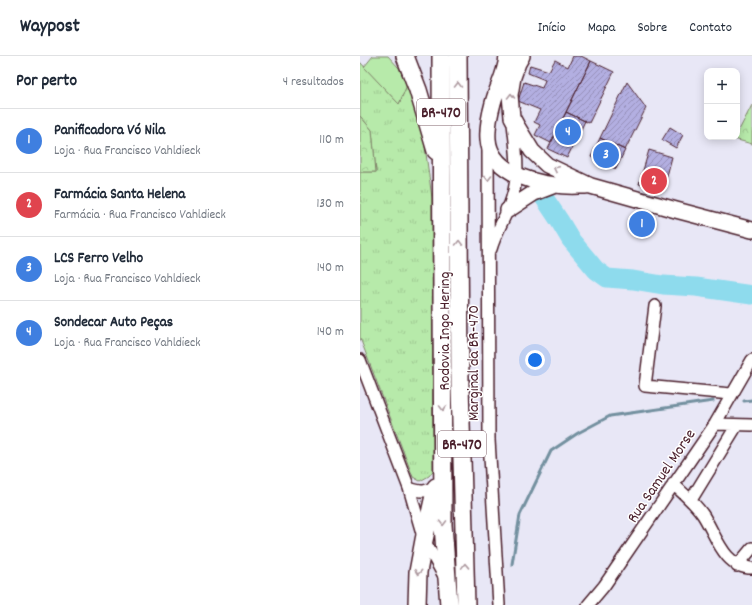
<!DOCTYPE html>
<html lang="pt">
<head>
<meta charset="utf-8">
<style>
  body { margin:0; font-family:Dekko,sans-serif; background:#f2f2f3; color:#1f2937 }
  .controls { position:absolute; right:12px; top:12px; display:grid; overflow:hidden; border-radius:8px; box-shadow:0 2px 10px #0003 }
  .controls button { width:36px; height:36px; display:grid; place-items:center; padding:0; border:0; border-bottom:1px solid #e0e1e3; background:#fff; color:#1f2937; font:20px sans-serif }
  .you { position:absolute; left:175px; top:304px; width:14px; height:14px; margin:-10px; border:3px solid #fff; border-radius:50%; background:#1a73e8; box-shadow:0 0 0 6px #1a73e833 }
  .badge { display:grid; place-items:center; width:26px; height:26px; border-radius:50%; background:#4a1f2b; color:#fff; font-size:13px; font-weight:700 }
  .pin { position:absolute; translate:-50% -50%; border:2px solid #fff; box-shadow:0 1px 4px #0006 }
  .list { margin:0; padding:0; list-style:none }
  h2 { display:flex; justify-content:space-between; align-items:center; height:52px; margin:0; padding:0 16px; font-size:17px }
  h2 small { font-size:13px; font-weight:400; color:#747a83 }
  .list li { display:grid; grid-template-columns:26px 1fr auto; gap:12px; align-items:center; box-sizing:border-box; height:64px; padding:0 16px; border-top:1px solid #e0e1e3 }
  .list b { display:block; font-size:15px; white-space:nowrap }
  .list p { margin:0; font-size:13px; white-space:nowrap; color:#747a83 }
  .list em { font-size:13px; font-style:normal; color:#747a83 }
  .map { position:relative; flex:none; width:392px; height:549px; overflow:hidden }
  header { display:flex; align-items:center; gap:24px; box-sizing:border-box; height:56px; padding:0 20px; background:#fff; border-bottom:1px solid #e0e1e3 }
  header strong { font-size:19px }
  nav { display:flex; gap:22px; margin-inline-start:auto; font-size:14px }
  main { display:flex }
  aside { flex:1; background:#fff }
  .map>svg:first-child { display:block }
  .grass { fill:url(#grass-tufts); stroke:#80846a }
  .forest { fill:url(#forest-crowns); stroke:#80846a }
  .park { fill:#b7eaaa; stroke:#80846a }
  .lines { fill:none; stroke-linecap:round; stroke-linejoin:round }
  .stream { stroke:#73909f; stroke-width:3 }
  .river { stroke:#8edbed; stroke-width:19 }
  .building { fill:url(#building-hatch); stroke:#4a1f2b }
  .minor-casing { stroke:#4a1f2b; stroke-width:14 }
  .major-casing { stroke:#4a1f2b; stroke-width:18 }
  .highway-casing { stroke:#4a1f2b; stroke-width:20 }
  .minor { stroke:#fff; stroke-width:11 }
  .major { stroke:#fff; stroke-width:15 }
  .highway { stroke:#fff; stroke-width:17 }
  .oneway { stroke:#ae9aa0 }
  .labels { text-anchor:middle; stroke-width:3; stroke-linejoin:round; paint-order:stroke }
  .shield { fill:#fff; stroke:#80626b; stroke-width:1 }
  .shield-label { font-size:15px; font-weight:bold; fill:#4a1f2b }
  .street-label { font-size:16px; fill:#4a1f2b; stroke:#fff }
</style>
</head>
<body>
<header>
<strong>Waypost</strong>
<nav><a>Início</a><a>Mapa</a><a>Sobre</a><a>Contato</a></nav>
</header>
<main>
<aside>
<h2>Por perto<small>4 resultados</small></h2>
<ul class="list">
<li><span class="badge" style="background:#3f7fe0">1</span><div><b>Panificadora Vó Nila</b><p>Loja · Rua Francisco Vahldieck</p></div><em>110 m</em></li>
<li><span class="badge" style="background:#e0444e">2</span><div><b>Farmácia Santa Helena</b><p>Farmácia · Rua Francisco Vahldieck</p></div><em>130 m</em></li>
<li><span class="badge" style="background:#3f7fe0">3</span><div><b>LCS Ferro Velho</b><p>Loja · Rua Francisco Vahldieck</p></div><em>140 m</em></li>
<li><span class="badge" style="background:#3f7fe0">4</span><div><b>Sondecar Auto Peças</b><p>Loja · Rua Francisco Vahldieck</p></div><em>140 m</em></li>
</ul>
</aside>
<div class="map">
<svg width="392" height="549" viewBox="0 0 392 549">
  <defs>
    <pattern id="grass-tufts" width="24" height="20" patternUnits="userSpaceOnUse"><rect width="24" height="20" fill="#b7eaaa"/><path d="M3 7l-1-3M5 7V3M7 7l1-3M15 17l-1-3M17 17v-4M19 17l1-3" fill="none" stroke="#9fc892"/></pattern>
    <pattern id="forest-crowns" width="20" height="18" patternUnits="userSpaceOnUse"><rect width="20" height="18" fill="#b7eaaa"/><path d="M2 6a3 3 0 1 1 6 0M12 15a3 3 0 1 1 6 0" fill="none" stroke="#9fc892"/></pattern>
    <pattern id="building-hatch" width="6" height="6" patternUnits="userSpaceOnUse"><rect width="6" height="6" fill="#b3afe1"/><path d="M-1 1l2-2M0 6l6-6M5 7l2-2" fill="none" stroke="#948eb7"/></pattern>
  </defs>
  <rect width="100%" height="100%" fill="#e8e7f6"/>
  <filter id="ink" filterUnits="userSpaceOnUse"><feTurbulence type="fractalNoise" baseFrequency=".025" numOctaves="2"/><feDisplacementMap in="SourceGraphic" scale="8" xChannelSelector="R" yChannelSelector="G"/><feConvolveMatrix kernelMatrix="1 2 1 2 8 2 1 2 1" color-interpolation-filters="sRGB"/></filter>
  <g filter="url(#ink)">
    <path class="grass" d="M0,6l39,42 8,-19 6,8 11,46 8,59 1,273 -4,5 -9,5 -7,-4 -53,-139v-166h16l-4,-42 -12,-14z"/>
    <path class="forest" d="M392,49v39l-18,-5 3,-2v-3z
      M0,60l12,14 4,42h-16z"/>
    <path class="park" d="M13,0h15l11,12 8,17 -8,19 -35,-37z"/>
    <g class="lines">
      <path class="stream" d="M384,345l8,-1
        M152,508l8,-49 31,-64 27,-18 32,-17 103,-15"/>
      <path class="river" d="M183,140l16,24 12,20 25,30 11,8 26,2 30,5 33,2 56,8"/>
    </g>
    <path class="building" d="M213,0h8l10,5 -40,82 -16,-8 5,-10 -6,-3 6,-12 -22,-9 6,-19 18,6 3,-8 -17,-7 2,-8 19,6 6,-11 13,7z
      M231,5l23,11 -25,51 -23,-11z
      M267,26l19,26 -21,42 -25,-12z
      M206,56l19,9 -18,37 -19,-9z
      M310,71l13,8 -7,13 -14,-8z
      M240,82l25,12 -9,19 -25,-12z
      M289,94l23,7 -9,34 -24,-7z"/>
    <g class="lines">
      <defs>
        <path id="minor" d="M128,90l1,294 10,165
          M131,193c4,-14 11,-26 17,-40 13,-32 9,-52 5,-85
          M295,250l-10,80 86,8
          M0,304l49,128 15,52 20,36
          M355,368l37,1
          M313,428c11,10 22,19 30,31 13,20 21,53 49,53
          M49,432c14,5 16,4 28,-3
          M331,444l46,-75
          M377,510l15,-18
          M228,549l16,-19 111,-162 37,-64"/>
        <path id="major" d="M147,0c-1,17 -10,31 -14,47 -3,11 -6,24 -5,36 2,31 41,43 67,46 10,2 21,1 31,1
          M162,0l-4,7 -5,14 -3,18 2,22 6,11 14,23 15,14 44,21 85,24 76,20
          M148,154l26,-17 21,-8"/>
        <path id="highway" d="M45,0l13,34 18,61
          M81,0l2,469 6,80
          M98,0l2,329 6,220
          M57,549l1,-33 6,-32 12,-53"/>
      </defs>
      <use href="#minor" class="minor-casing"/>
      <use href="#major" class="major-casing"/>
      <use href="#highway" class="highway-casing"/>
      <use href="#minor" class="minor"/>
      <use href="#major" class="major"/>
      <use href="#highway" class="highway"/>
    </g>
    <defs><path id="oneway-chevron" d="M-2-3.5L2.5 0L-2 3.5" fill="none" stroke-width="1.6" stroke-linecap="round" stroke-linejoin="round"/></defs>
    <g class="oneway">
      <use href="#oneway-chevron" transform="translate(98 29) rotate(-90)"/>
      <use href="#oneway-chevron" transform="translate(151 40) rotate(-90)"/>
      <use href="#oneway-chevron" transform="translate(196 113) rotate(-155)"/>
      <use href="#oneway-chevron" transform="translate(128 122) rotate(90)"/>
      <use href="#oneway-chevron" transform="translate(99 187) rotate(-90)"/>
      <use href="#oneway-chevron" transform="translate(83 352) rotate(90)"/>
      <use href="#oneway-chevron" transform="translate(83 467) rotate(89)"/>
      <use href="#oneway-chevron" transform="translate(105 510) rotate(-92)"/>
      <use href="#oneway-chevron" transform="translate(58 516) rotate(96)"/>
    </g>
  </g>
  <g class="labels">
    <g class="shield">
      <rect x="57" y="43" width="48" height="26" rx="3"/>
      <rect x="78" y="375" width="48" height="26" rx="3"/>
    </g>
    <g class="shield-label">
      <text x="81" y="61">BR-470</text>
      <text x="102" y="393">BR-470</text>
    </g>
    <g class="street-label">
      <text transform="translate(83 275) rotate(-90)" y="6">Rodovia Ingo Hering</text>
      <text transform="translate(112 307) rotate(-90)" y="6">Marginal da BR-470</text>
      <text transform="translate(300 419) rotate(-56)" y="6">Rua Samuel Morse</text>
    </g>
  </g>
</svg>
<div class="controls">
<button>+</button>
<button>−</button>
</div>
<div class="you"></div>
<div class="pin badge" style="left:282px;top:168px;background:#3f7fe0">1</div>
<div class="pin badge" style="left:294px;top:125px;background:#e0444e">2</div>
<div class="pin badge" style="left:246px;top:99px;background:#3f7fe0">3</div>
<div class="pin badge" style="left:208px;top:76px;background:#3f7fe0">4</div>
</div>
</main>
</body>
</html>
